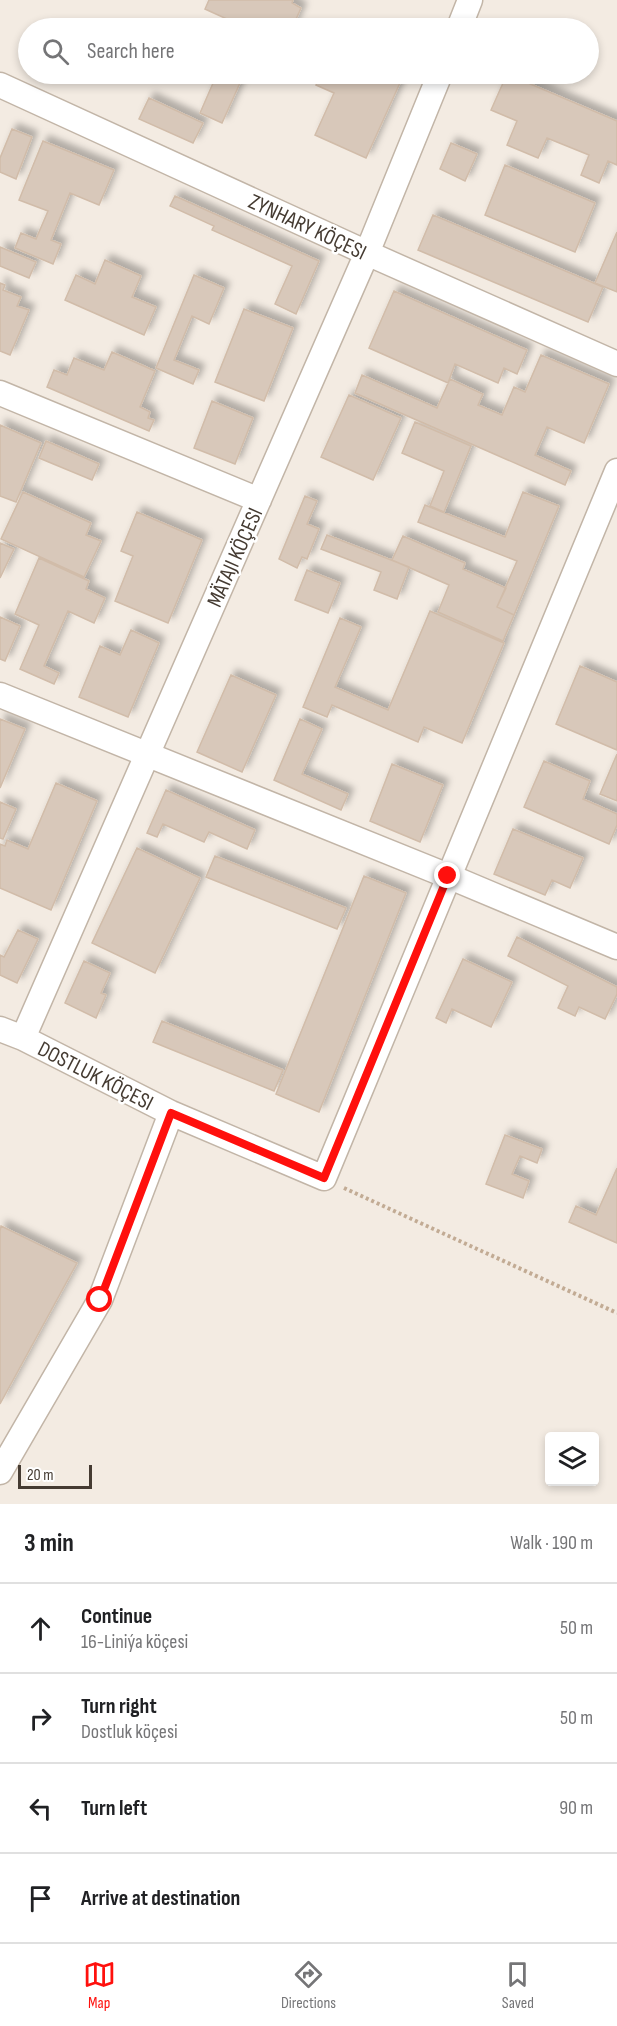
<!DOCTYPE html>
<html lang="en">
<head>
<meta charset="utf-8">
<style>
  body { margin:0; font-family:"Sofia Sans Condensed",sans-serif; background:#f6f6f6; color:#202124 }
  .controls { position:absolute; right:18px; bottom:18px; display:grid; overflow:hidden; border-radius:6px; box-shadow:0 3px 9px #0003 }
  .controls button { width:54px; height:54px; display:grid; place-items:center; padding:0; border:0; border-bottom:2px solid #e0e0e0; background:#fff; color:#202124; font:30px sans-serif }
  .scale { position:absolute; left:18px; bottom:15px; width:74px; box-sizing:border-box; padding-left:6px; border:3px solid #453b32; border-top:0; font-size:16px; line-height:21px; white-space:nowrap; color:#453b32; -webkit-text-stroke:4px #fff; paint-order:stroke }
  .stop { position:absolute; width:18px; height:18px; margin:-14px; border:4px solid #ff100d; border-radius:50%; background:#fff }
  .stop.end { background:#ff100d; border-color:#fff; box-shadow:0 2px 6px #0008 }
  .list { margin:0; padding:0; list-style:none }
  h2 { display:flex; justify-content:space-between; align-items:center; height:78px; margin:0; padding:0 24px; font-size:26px }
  h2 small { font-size:20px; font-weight:400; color:#757577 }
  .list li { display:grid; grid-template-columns:39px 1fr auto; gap:18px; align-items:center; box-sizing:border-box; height:90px; padding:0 24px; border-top:2px solid #e0e0e0 }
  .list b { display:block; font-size:22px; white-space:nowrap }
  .list p { margin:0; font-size:20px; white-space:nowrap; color:#757577 }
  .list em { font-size:20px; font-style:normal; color:#757577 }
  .icon { flex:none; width:33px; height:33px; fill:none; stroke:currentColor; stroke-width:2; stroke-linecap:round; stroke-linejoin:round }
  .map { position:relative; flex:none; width:617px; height:1504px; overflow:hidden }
  .search { position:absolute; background:#fff; box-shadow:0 3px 9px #0003; left:18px; right:18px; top:18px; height:66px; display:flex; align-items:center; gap:15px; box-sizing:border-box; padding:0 21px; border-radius:33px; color:#757577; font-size:22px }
  .sheet { height:438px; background:#fff }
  nav { display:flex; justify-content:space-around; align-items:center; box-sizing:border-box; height:84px; border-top:2px solid #e0e0e0; background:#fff; font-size:16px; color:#757577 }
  nav a { display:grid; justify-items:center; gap:3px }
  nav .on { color:#ff100d }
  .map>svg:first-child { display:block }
  .building { fill:#d8c8ba; stroke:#d1bca9; stroke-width:1.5; filter:url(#shadow) }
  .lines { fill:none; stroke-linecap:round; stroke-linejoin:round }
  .minor-casing { stroke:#c2b5a7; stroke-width:27 }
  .path { stroke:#c2ab94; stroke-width:4; stroke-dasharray:3 3; stroke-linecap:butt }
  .minor { stroke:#fff; stroke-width:24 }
  .route { stroke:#ff100d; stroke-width:8 }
  .labels { text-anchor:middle; stroke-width:5; stroke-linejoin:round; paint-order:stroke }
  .street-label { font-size:22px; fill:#453b32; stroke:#fff }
</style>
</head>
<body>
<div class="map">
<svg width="617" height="1504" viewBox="0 0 617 1504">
  <defs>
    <filter id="shadow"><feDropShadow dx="5.5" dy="-5.5" stdDeviation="3" flood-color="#0004"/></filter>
  </defs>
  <rect width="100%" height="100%" fill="#f3ebe2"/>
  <path class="building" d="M209,0h84l-1,3 9,5 -9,20h-56l2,-4 -33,-15z
    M217,74h27l-22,49 -22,-10z
    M321,74h83l-38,84 -51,-23 19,-42 -18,-8z
    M507,74l110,47v44l-9,-4 -9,22 -18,-8 8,-20 -42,-17 -9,20 -31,-13 10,-24 -26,-11z
    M149,98l54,25 -10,20 -54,-24z
    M12,129l20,8 -16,42 -16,-7v-14z
    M43,141l71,29 -15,35 -29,-12 -19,47 10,4 -8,20 -38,-16 6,-15 15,6 12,-28 -29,-11z
    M451,143l26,11 -12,27 -25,-12z
    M505,165l90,38 -20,49 -90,-37z
    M175,196l144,65 -23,53 -21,-10 17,-38 -80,-36 2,-4 -44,-20z
    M433,215l170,72 -15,35 -170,-72z
    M617,232v60l-22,-9z
    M0,247l36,15 -7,16 -29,-12z
    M105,260l36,16 -9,21 24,10 -12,28 -79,-35 11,-25 19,9z
    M194,275l30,13 -15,36 -17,-8 -18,44 25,10 -6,14 -37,-16z
    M0,283l5,2 -2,5 18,7 -4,9 12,4 -19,45 -10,-4z
    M394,291l133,59 -10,24 -13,-6 -6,15 -43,-19 -7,19 -79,-35z
    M244,309l49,19 -29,73 -49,-19z
    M112,352l43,19 -15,36 10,5 -2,6 6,2 -5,11 -102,-44 7,-17 13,5 7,-17 30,12z
    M541,355l68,29 -25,59 -37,-16 -12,28 36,16 -6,14 -210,-92 7,-18 75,33 13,-29 33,15 -5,11 24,10 12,-28 11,5z
    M349,395l52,23 -28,62 -52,-23z
    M212,401l41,17 -18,46 -41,-16z
    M415,422l56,24 -27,66 -14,-6 14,-35 -42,-18z
    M0,425l41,18 -25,59 -16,-6z
    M46,441l53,23 -7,16 -53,-22z
    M23,492l68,31 -5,12 15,6 -17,36 -83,-38z
    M523,492l36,14 -45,109 -17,-8 20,-46 -99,-39 7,-17 80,32z
    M305,496l12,5 -10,23 12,5 -12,30 -5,-2 -5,11 -18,-9z
    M137,512l65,28 -34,83 -53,-22 18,-45 -12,-5z
    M327,535l82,32 -12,32 -23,-9 7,-18 -60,-23z
    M403,536l62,27 -2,6 43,19 -9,19 17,8 -11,26 -65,-29 11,-27 -57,-25z
    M0,543l14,6 -14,29z
    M39,558l50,23 -3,8 19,9 -11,25 -26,-12 -24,55 15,7 -5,11 -34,-15 19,-44 -24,-11z
    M307,570l33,13 -12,30 -33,-13z
    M430,611l74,32 -42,100 -38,-16 -6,15 -86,-37 -5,12 -24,-10 37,-89 21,9 -26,60 53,23z
    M0,617l20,9 -15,35 -5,-2z
    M131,630l28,13 -31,74 -49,-20 21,-51 20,9z
    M580,666l37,16v68l-61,-26z
    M231,675l45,20 -34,77 -45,-20z
    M0,719l25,10 -25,59z
    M300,719l22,10 -20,45 46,20 -7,16 -67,-30z
    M617,754v47l-17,-7z
    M544,761l46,20 -7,18 34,15v11l-8,19 -85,-37z
    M392,764l51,21 -23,57 -50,-21z
    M56,783l41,18 -46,109 -51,-22v-44l5,2 2,-6 21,9z
    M166,790l89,40 -8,19 -38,-17 -5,10 -41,-18 -6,13 -10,-4z
    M0,802l16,7 -13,30 -3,-1z
    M513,829l70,29 -13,30 -18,-8 -7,15 -51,-21z
    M137,848l63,30 -45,95 -63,-30z
    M215,856l131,52 -9,21 -131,-52z
    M364,876l42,17 -87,219 -43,-18z
    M18,930l20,9 -21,44 -17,-8v-20l4,2z
    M517,937l100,50v7l-12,25 -26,-12 -4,9 -17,-8 10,-22 -60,-30z
    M463,959l49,23 -21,45 -39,-18 -6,14 -10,-5z
    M84,961l26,12 -9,20 5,2 -10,23 -31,-15z
    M162,1021l121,49 -9,21 -121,-49z
    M505,1135l37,14 -5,14 -17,-7 -8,18 17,7 -6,17 -37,-14z
    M617,1168v75l-48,-21 7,-16 20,9z
    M1,1226l76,37 -77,141v-173z"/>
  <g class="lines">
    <defs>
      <path id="minor" d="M459,28l11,-28
        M0,85l367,168 250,111
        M0,393l259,107
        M0,695l448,181 169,71
        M0,1029l23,9 148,75 153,65 293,-707
        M23,1038l344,-785 73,-179
        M0,1472l100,-172 71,-187"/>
    </defs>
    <use href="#minor" class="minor-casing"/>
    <path class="path" d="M344,1188l273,125"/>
    <use href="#minor" class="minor"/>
  </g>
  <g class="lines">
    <path class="route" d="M100,1300l71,-187 153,65 124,-302"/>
  </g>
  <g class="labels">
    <g class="street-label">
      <text transform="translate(308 226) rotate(25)" y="8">ZYNHARY KÖÇESI</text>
      <text transform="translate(234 557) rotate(-66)" y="8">MÄTAJI KÖÇESI</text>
      <text transform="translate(96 1075) rotate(27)" y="8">DOSTLUK KÖÇESI</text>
    </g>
  </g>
</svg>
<div class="controls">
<button><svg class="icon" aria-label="layers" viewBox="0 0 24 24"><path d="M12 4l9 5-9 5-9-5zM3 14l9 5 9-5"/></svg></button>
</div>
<div class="scale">20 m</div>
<div class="stop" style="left:100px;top:1300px"></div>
<div class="stop end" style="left:448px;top:876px"></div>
<div class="search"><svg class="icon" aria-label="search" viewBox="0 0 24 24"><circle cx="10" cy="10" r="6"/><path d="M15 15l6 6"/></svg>Search here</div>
</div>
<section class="sheet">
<h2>3 min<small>Walk · 190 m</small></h2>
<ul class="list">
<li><svg class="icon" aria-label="ahead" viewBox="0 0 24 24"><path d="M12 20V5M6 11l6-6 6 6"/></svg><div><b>Continue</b><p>16-Liniýa köçesi</p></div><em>50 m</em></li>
<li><svg class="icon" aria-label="right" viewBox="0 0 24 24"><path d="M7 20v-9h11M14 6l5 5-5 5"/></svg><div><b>Turn right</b><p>Dostluk köçesi</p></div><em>50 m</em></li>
<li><svg class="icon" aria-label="left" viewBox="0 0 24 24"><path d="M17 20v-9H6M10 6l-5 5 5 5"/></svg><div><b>Turn left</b></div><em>90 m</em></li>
<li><svg class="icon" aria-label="arrive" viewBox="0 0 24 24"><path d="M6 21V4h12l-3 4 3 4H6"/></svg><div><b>Arrive at destination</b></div></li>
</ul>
</section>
<nav>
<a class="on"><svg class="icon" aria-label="map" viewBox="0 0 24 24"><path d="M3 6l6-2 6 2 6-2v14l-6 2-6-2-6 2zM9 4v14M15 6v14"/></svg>Map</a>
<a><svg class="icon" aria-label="directions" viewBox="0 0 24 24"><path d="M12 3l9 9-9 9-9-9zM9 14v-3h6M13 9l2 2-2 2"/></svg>Directions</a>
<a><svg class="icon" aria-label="saved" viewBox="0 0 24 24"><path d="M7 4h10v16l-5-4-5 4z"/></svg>Saved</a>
</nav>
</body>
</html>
